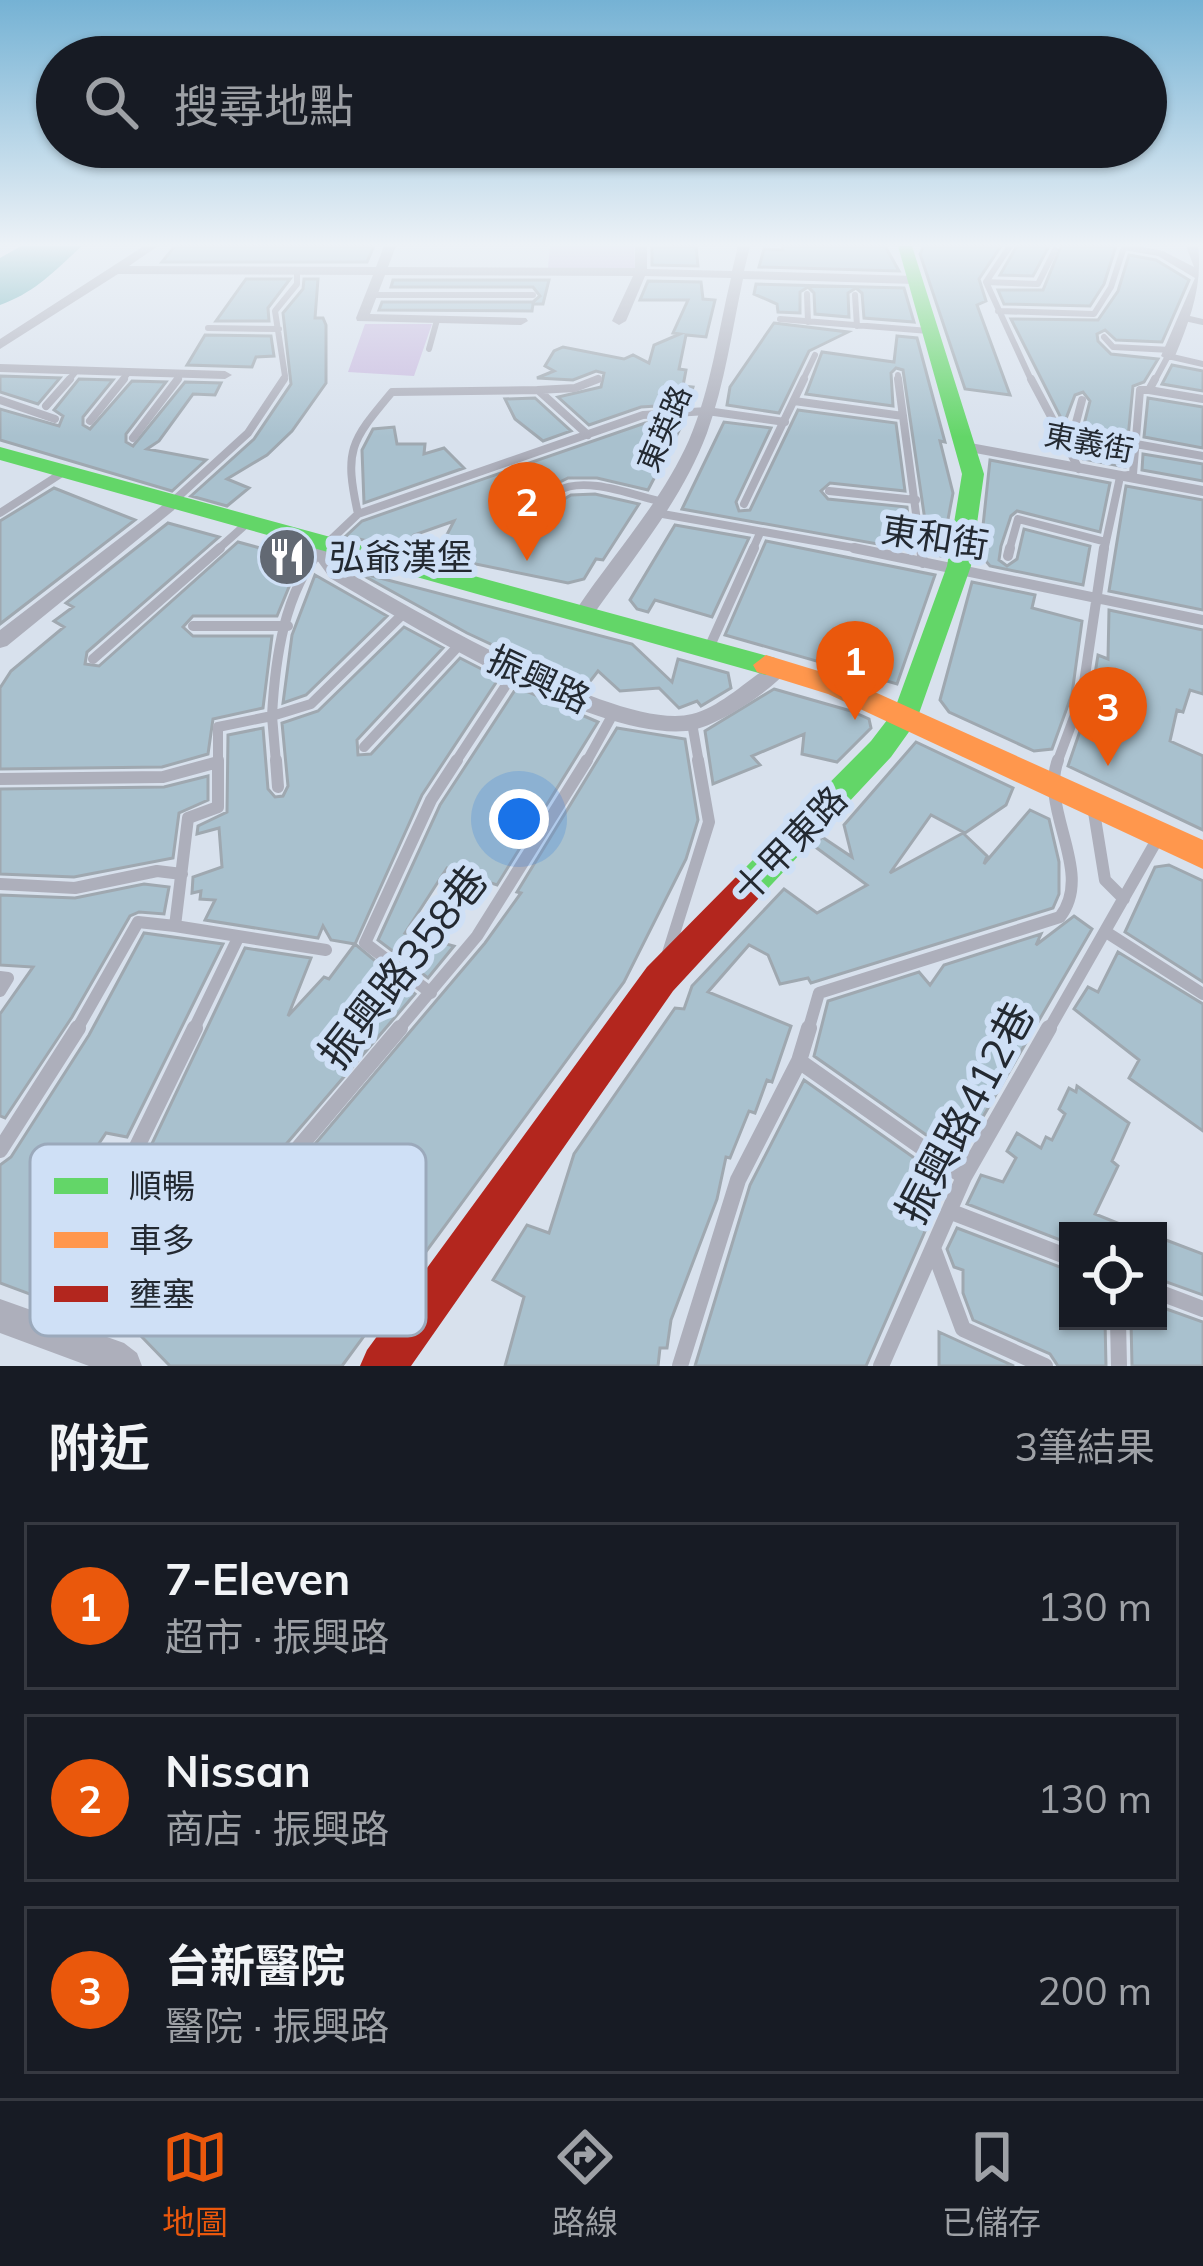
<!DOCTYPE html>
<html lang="zh-TW">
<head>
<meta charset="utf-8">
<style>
  body { margin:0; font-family:Mulish,"Noto Sans TC",sans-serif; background:#242831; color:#f1f3f6 }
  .controls { position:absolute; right:36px; bottom:36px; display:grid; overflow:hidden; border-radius:0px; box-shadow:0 3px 9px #0004 }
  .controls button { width:108px; height:108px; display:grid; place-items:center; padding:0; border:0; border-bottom:3px solid #363941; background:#171b24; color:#f1f3f6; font:60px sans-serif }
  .you { position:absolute; left:519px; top:819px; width:42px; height:42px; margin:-30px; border:9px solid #fff; border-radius:50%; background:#1a73e8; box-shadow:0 0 0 18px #1a73e833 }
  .badge { display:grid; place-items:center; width:78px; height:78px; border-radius:50%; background:#ea580c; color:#fff; font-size:39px; font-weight:700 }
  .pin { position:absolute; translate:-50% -99px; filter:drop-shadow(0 3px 6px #0008) }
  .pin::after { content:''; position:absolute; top:63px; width:42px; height:36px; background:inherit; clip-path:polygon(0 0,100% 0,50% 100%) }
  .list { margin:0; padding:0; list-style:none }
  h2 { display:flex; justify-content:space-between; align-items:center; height:156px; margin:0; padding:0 48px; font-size:51px }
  h2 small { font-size:39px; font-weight:400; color:#9ea1a6 }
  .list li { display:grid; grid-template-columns:78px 1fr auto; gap:36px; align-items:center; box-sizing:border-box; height:168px; margin:0 24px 24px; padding:0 24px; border:3px solid #363941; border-radius:0px }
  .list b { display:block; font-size:45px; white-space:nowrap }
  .list p { margin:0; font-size:39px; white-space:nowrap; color:#9ea1a6 }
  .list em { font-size:39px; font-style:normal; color:#9ea1a6 }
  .icon { flex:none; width:66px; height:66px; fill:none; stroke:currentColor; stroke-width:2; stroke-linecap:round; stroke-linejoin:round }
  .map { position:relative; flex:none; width:1203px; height:1366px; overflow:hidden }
  .search { position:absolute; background:#171b24; box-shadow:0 3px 9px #0004; left:36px; right:36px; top:36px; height:132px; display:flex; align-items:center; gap:30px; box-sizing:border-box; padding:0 42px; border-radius:66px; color:#9ea1a6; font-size:45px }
  .sheet { height:732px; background:#171b24 }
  nav { display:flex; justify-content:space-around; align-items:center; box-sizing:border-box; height:168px; border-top:3px solid #363941; background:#171b24; font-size:33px; color:#9ea1a6 }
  nav a { display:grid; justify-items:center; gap:6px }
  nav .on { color:#ea580c }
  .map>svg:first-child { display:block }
  .green { fill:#cabce0 }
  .water { fill:#69afb5 }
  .building { fill:#a9c1ce; stroke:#9fa8b0; stroke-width:3; fill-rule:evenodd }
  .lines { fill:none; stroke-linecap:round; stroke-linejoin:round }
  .lane-far4 { stroke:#adafbb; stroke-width:6 }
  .lane-far3 { stroke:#adafbb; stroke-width:8 }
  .lane-far2 { stroke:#adafbb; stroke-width:10 }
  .lane-far1 { stroke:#adafbb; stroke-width:12 }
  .lane { stroke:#adafbb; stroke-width:16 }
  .street { fill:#adafbb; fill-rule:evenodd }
  .fast { fill:#63d668; fill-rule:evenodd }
  .slow { fill:#ff974d; fill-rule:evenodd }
  .jam { fill:#b3261e; fill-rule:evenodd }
  .labels { text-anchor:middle; stroke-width:12; stroke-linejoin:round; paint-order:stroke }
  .far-street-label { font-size:30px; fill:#232931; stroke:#cfe0f6 }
  .street-label { font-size:36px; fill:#232931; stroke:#cfe0f6 }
  .poi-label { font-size:36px; fill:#232931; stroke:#cfe0f6; text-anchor:start }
  .near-street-label { font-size:42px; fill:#232931; stroke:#cfe0f6 }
  .key { fill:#cfe0f6; stroke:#9ba9bb; stroke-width:3 }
  .key-label { font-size:33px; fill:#232931 }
</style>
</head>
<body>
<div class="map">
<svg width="1203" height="1366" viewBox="0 0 1203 1366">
  <rect width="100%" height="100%" fill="#d8e1ed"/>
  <path class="green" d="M550,246h84l1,23 -87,-1z
    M365,324h67l-18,52 -66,-4z"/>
  <path class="water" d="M21,246h61c-28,25 -46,46 -82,59v-47z"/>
  <path class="building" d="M175,246h199l-7,16h-205z
    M696,246l2,20 -46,-1v-18z
    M783,246h102l14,25 -140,-4 5,-18 19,1z
    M924,246h77l-22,33 7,22 -9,4 33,90 -45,-6 -45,-135z
    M1017,246h32l-16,30 -33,-1z
    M1061,246h55l-12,38 -14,22 -86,-2 -6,-14h45z
    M1129,255l27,5 33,20 -27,62 -46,-2 -11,-10 -8,4 1,7 13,13 47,5 -14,23 -11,4 -5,52 -45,-10 7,-27 -7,-9 -8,3 -11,29 -53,-105 87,1 20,-29z
    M246,279h44l-22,29 1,13h-53z
    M304,279h14l-3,39h8l3,7v58l-34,48 -25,24 -40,24 22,9 -22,18 -36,-10 63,-57 37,-55 -8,-71 20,-24z
    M393,280h156l-6,24h-10l-1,7 -153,-1 3,-8h151l7,-6 -7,-9h-142z
    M648,281l53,1 2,17 12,1 -9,37 -20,-2 -7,34 7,1 -3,16 10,1 -5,17 -47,3 -52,18 -31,-28 43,-10 3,-14 -8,-2 -23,9 -36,-2 17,-7 -9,-5 9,-15 9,-4 61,12 9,-4 16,8 5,-18 26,-11 -7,-1 15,-33h-48z
    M756,284l148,4 10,34 -50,-4 -2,-25 -6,-5 -8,5 1,24 -34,-3 -1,-21 -6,-6 -8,5v21l-22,-1 -1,-8 -23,-10z
    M774,323l74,9 -39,19 -30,62 -52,-8 3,-18z
    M205,335l66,1 3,20 -18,1 -4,10 -65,-2z
    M897,336l20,2 28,104 -5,-1 13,52 -12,63 -9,-2 -4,-13 -25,-171 -7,-2 -5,5 2,33 -87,-12 16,-42 72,10z
    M1172,365l31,6v20l-41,-7z
    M0,376l60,2 -22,26 -38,-12z
    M79,379l34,1 -30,37v8l7,4 42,-48 34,1 -40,52v8l7,4 52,-64 36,1 -6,12 -22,-1 -34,47 -12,8 59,11 -34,31 -172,-51v-31l59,17 4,-10 -9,-6z
    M535,398l36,33 -28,10 -28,-22 -10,-20z
    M1148,398l55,9v41l-59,-11z
    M798,410l98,13 9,68 -75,-8 -9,8 7,8 79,8 4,43 -229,-41 42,-87 47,6 -35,74 3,9 11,-1z
    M684,421l-36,69 -51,-12h-29l-20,10 -16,19 -17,28 6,10 9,-3 24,-37 17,-10 24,-1 44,10 -36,56 -7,-1 -12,20 -16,4 -112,-23 3,-5 -20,-5 15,-29 -40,14 -12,14 -56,-13 16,-15 283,-98z
    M394,427l3,17h28l-1,10 20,-6 20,20 -100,35 -2,-53 11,-21z
    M1074,443l52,11 -1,13 -42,-8z
    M1143,454l60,10v17l-61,-11z
    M990,460l120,23 -10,49 -83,-21 -6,5 -10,30 -2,14 8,6 10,-7 7,-30 66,17 -7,39 -93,-19 -10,-12z
    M1126,486l77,14v110l-94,-19z
    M54,488l81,32 -135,104v-103z
    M168,523l51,14 -132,115 -2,12 14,2 139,-124 59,16 1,7 -21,51h-84l-10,11 10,9h79l-9,72 -50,11 -5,35 -46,13 -162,2v-81l11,-17 53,-44 -10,-6 19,-14 -7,-4z
    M675,525l74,13 -37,79 -57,-17 -7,12 -11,-3 -7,-9z
    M766,541l169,34 -38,109 -172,-49z
    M357,572l275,72 40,38 6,-23 50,14 3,15 -30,18 -4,-5 -18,7 -20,-20 -39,3 -22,-20 -13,17 -118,-55z
    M315,575l72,41 -81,79 -23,8 9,-68z
    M972,582l63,13 -3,13 50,13 -10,73 -20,55 -18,2 -85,-39 -9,-12z
    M1109,610l94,20v64l-13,-4 -7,22 -6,-2 -7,31 33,15v74l-135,-64 23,-67 7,-44 10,4z
    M404,627l39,21 -86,92 1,15 13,-1 89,-96 39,20 -77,117 -67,149 -24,-4 -8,-14 -5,12 -113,-18 10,-20 -15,-1 1,-8 -9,2 1,-16 29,-10 -3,-39 -22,6 1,-8 29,-14 1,-77 35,-7 5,61 7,8 8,-1 5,-10 -6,-63 36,-12z
    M517,687l81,35 -101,163 -50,-17 -42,65 49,13 -26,32 -50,-38 62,-135z
    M774,689l77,22 18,8 2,9 -34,34 -35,-8 2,-20 -52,22 8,9 -47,19 -8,-53z
    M617,728l68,11 13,81 -12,39 -62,123 -282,384h-172l-30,-31 -140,-52v-118l11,-8 78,-122 55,-102 79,11 -96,193 -21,-4 -20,30 38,14 12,-1 3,-5 106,-223 66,10 -23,58 36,-39 5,2 26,-35 60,50 -206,240 -1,13 14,7 263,-311 36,-50 -4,-1zM172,1172l19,28 -8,14 -32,-3z
    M916,742l97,46 -7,17 -41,28 -34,-18 -41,58 73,-40 24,23 -3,8 46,-54 19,9 10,43v32l-6,14 -242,75 -3,-5 -28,6 -12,-29 -19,-10 -41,47 83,34 -19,56 -5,-2 -12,33 -6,-2 -19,47 -4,-1 -9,42 -46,121 -4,28h-7l-2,18h-153l19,-69 -31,-17 34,-55 22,8 25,-79 101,-146 9,1 8,-23 92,-97 33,24 50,-28 -53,-39 8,-9 30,20 -8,-32z
    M208,776v24l-29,13 -6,45 -99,19 -74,-3v-85l164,-2z
    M1169,865l34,16v101l-78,-50 30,-65z
    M144,884l25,3 -5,27 -25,-2 -9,4 -58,101 -67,101 -5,-2v-102l33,-47 -33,-2v-70l75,3z
    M1074,916l18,13 -133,229 -145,-102 14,-55 91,-29 11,13 14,-20 97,-31 -5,11z
    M1118,952l85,52v127l-74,-53 10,-18 -65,-51 14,-22 10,5z
    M804,1080l143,101 -81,185h-171l55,-181z
    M1077,1086l52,37 -17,38 6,5 -23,48 42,17h-69v12l-101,-39 14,-29 22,7 13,-24 -9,-7 10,-18 24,15 5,-11 6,3 13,-26 -6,-5 10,-21 7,4z
    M957,1228l111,42v51h37l1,45h-48l-8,-12 -77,-34 -10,-27v-23l-9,-3 -7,-18z
    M1158,1237l45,17v41l-45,-16z
    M1158,1306l45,16v44h-71l-1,-45h27z
    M939,1332l35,16 40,18h-75z"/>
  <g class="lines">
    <path class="lane-far4" d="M1010,246l-24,36 46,100
      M986,282l52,2 17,-34
      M807,294l1,28
      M372,295h161
      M855,295l2,31
      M998,311l96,3 17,-27 13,-40 35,6
      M1185,318l18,4
      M780,319l149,12
      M208,328l71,1
      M1104,337l9,10 58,3
      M429,349l8,-29
      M898,375l1,7
      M67,382l10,-12
      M121,382l8,-10
      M175,382l6,-8
      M282,382l3,-6 -10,-65 22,-27v-12
      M591,382l7,-3
      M802,382l13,-27
      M1154,382l14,-26 35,8"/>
    <path class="lane-far3" d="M898,379l23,172
      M1031,379l48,90
      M538,390l37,-2 23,-9
      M1149,390l54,9
      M0,400l55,19
      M794,401l109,15
      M46,406l24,-27
      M90,421l34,-42
      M1055,430l80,18
      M1073,434l9,-34
      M133,438l45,-59
      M1136,444l67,12
      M829,491l87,9
      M744,504l60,-125
      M168,506l80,-73 36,-54
      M0,513l62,-40
      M657,513l214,38
      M358,514c-14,-64 -8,-72 34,-122l146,-2 50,45
      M523,537c9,-13 21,-39 35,-46 27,-16 77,5 105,11
      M216,551l28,-25
      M319,551l39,-37 285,-99 64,-4 78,11
      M752,551l8,-18
      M1009,551l9,-32 88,23
      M1104,551l16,-74 13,-3 7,-84h9l6,-11"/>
    <path class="lane-far2" d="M854,548l349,72
      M921,548l2,15
      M1008,556l2,-8
      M193,626h95
      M709,648l45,-100
      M93,659l127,-111
      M692,723l7,40
      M364,747l98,-105
      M218,763v-36l54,-11c3,-57 12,-124 50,-168
      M276,763l-4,-47 39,-12 94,-92
      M455,763l61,-93
      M586,763l27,-49
      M1057,763l25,-67 22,-148"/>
    <path class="lane-far1" d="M276,760l2,27
      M0,779l163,-2 55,-15
      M1094,812l11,68 19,19
      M0,884l75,4 82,-17 25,3
      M175,926l151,24
      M1106,932l97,62
      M668,953l41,-131 -11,-62
      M0,977l8,1 -8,13
      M431,993l-66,-50 66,-143 26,-40
      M76,1031l62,-109 37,4 13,-108 30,-11v-47
      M193,1031l45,-93
      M397,1031l80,-95 110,-176
      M808,1031l11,-38 241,-76c35,-45 -21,-107 -2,-157
      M1048,1031l110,-193"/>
    <path class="lane" d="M799,1061l165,116
      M0,1150l78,-122
      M128,1165l67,-137
      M949,1211l119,46
      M219,1242l181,-214
      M933,1248l30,81 82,37
      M1158,1292l45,17
      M1118,1321l1,45
      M680,1366l58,-186 61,-119 10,-33
      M881,1366l83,-189 85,-149"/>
    <path class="street" d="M144,246h14l-29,20 247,1 8,-21h12l-8,21 247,1v-22h12v23l85,2 6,-25h12l-6,25 171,5 6,4 -6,4 -172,-5c-11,51 -18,104 -36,154 -25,67 -73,124 -114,182l-7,2 -10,-7c38,-57 85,-107 113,-170 22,-51 29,-108 42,-162l-86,-2 -19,45 -7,4 -7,-4 21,-45 -248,-1 -15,39 156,4 2,3 -7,4 -164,-4 -1,-3 17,-43 -255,-1 -118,75v-10z
      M1186,246h12c5,39 -8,74 -23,110l-7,4 -7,-4 34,-78 -42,-25 10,-2 31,16z
      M0,364l225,7 7,4 -7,4 -225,-7z
      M965,442l238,44v10l-244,-46v-6z
      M168,501l9,5 -3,4 -167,136 -7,2v-18z
      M324,538l9,6 2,15 9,11c68,38 276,163 348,144 28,-7 55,-34 79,-49l7,-2 10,7c-17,21 -74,59 -102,61 -95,8 -271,-104 -356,-153l-13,-18 -2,-16z
      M0,1299l124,44 13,10 5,13h-53l-89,-33z"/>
    <path class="fast" d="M898,246h14l72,228 -13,92 -55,156 -25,35 -132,141 -12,5 -12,-5 -4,-10 4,-10 136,-137 23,-30 53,-145 15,-92z
      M0,447l775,211 4,7 -13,10 -766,-215z"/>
    <path class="slow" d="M766,655l82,25 355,160v29l-375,-175 -71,-22 -4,-7z"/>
    <path class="jam" d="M747,873l12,5 4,10 -4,10 -86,93 -262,375h-51l7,-16 280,-383 88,-89z"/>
  </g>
  <linearGradient id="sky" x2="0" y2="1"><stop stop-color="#75b2d4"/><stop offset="0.56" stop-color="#edf2f7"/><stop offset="1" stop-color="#edf2f7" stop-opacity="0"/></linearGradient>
  <rect width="1203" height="437" fill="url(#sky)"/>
  <defs>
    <symbol id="restaurant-disc" viewBox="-11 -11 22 22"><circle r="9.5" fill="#626973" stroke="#cfe0f6"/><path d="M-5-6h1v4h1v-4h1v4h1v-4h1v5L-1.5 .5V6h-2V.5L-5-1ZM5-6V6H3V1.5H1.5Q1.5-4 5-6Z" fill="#fff"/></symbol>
  </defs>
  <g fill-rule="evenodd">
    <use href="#restaurant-disc" x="254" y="524" width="66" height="66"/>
  </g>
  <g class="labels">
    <g class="far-street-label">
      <text transform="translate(665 429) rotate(-67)" y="10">東英路</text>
      <text transform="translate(1089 443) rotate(11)" y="10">東義街</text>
    </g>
    <g class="street-label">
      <text transform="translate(935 537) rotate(9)" y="13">東和街</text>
      <text transform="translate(539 679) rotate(25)" y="13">振興路</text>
      <text transform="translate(790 844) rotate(-46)" y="13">十甲東路</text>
    </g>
    <g class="poi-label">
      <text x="329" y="570">弘爺漢堡</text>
    </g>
    <g class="near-street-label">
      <text transform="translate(403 967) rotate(-52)" y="15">振興路358巷</text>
      <text transform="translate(965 1113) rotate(-62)" y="15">振興路412巷</text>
    </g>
  </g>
  <rect x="30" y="1144" width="396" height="192" rx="18" class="key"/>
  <rect x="54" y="1178" width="54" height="16" fill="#63d668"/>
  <rect x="54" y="1232" width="54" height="16" fill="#ff974d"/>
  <rect x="54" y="1286" width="54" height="16" fill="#b3261e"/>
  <g class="key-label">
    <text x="129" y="1198">順暢</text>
    <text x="129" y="1252">車多</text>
    <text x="129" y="1306">壅塞</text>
  </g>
</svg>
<div class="controls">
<button><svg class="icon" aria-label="locate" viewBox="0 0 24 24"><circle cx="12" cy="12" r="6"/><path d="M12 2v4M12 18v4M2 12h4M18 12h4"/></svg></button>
</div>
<div class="you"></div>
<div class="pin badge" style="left:855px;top:720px">1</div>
<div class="pin badge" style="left:527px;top:561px">2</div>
<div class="pin badge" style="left:1108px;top:766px">3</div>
<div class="search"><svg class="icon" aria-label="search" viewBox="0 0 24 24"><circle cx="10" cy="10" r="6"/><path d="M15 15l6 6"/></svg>搜尋地點</div>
</div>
<section class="sheet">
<h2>附近<small>3筆結果</small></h2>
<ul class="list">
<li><span class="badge">1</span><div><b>7-Eleven</b><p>超市 · 振興路</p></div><em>130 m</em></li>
<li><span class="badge">2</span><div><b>Nissan</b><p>商店 · 振興路</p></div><em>130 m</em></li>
<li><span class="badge">3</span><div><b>台新醫院</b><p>醫院 · 振興路</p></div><em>200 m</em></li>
</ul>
</section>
<nav>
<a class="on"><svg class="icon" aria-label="map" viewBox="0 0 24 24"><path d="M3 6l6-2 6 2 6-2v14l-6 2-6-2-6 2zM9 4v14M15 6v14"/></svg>地圖</a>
<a><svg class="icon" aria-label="directions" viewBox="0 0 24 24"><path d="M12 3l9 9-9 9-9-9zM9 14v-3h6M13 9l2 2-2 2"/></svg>路線</a>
<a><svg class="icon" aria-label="saved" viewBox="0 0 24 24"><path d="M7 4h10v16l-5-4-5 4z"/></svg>已儲存</a>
</nav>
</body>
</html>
